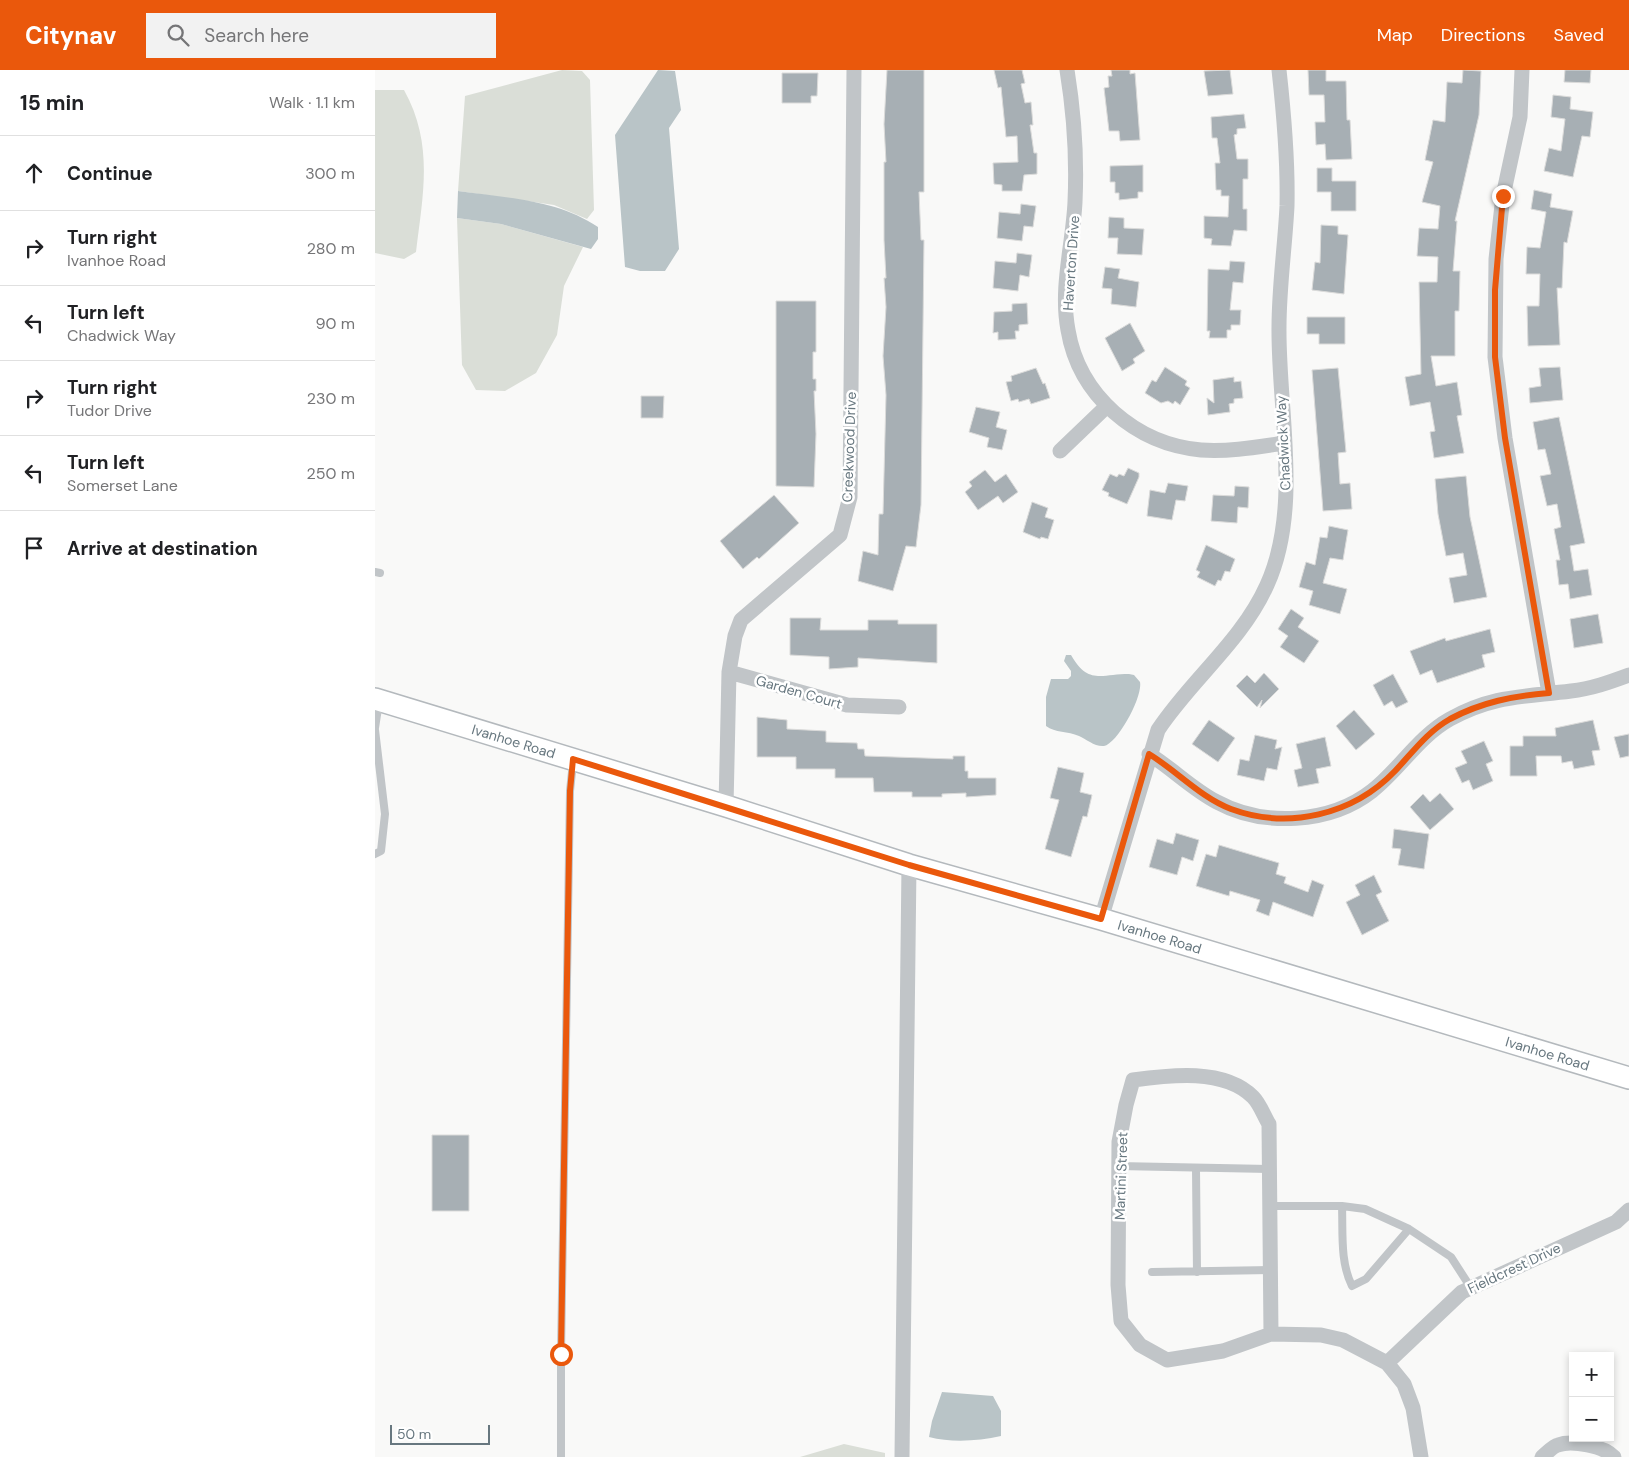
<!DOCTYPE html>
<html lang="en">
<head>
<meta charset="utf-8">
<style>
  body { margin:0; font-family:"DM Sans",sans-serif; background:#f2f2f2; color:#202124 }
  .controls { position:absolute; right:15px; bottom:15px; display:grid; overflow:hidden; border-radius:0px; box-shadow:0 2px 8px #0003 }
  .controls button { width:45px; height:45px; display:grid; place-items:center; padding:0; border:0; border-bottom:1px solid #e0e0e0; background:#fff; color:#202124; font:25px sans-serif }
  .scale { position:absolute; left:15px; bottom:12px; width:100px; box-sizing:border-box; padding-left:5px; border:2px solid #67777f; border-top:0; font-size:14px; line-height:18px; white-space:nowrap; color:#67777f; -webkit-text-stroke:4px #fff; paint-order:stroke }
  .stop { position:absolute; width:15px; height:15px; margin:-11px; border:4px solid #ea580c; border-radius:50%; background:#fff }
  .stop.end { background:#ea580c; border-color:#fff; box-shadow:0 1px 5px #0008 }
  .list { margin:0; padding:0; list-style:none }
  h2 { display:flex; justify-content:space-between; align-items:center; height:65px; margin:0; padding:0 20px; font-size:21px }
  h2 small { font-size:16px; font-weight:400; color:#757577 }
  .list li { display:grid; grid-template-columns:32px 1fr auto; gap:15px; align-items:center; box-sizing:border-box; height:75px; padding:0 20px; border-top:1px solid #e0e0e0 }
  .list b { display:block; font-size:19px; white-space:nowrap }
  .list p { margin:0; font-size:16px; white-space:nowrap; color:#757577 }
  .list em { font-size:16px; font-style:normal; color:#757577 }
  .icon { flex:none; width:28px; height:28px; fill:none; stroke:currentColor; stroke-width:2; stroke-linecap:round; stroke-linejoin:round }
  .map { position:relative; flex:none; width:1254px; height:1387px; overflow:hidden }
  header { display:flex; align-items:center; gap:30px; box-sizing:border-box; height:70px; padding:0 25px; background:#ea580c; color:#fff }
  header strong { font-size:24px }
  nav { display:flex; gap:28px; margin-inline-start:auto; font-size:18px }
  .search { width:350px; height:45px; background:#f2f2f2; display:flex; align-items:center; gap:12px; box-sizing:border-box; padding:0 18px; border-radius:0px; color:#757577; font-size:19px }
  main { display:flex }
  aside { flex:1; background:#fff }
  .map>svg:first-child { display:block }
  .green { fill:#daded7 }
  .water { fill:#b9c4c7 }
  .building { fill:#a7afb4; stroke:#dbdbda }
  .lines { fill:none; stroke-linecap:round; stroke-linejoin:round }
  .secondary-casing { stroke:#b4b9bd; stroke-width:24 }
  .lane { stroke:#c1c5c8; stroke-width:8 }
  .street { stroke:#c1c5c8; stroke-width:15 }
  .secondary { stroke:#fff; stroke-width:21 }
  .route { stroke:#ea580c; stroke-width:6 }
  .labels { text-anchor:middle; stroke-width:5; stroke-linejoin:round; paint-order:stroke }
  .street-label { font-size:14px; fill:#67777f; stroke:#fff }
</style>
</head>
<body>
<header>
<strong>Citynav</strong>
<div class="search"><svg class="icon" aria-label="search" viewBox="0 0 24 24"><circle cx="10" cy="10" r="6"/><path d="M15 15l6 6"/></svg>Search here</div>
<nav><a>Map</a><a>Directions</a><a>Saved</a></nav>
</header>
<main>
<aside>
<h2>15 min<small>Walk · 1.1 km</small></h2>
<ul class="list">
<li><svg class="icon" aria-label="ahead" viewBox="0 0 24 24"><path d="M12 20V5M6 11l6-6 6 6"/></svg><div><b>Continue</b></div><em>300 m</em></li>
<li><svg class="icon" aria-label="right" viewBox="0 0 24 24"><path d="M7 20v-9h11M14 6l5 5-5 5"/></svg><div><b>Turn right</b><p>Ivanhoe Road</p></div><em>280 m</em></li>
<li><svg class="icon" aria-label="left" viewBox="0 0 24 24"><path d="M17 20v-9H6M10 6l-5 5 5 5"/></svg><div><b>Turn left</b><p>Chadwick Way</p></div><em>90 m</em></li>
<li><svg class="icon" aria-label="right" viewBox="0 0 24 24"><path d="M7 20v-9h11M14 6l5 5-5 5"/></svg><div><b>Turn right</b><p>Tudor Drive</p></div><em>230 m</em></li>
<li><svg class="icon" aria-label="left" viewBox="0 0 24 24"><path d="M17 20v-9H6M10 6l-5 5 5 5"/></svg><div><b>Turn left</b><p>Somerset Lane</p></div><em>250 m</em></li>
<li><svg class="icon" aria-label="arrive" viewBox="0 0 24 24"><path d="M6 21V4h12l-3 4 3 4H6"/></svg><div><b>Arrive at destination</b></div></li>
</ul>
</aside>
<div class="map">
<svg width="1254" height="1387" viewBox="0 0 1254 1387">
  <rect width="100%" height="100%" fill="#f9f9f8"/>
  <path class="green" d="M187,0l20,1 8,9 4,130 -7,9 -33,-14 -96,-14 7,-95z
    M0,20h29c30,54 19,104 12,162l-12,7 -29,-6z
    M82,148l44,6 82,23 -19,39 -7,49 -21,38 -31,18 -29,-1 -14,-25z
    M469,1374l41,9v4h-85z"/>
  <path class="water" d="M283,0l17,1 6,39 -12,18 10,121 -14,22h-25l-15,-4 -10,-132z
    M83,121c48,7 99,8 140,36v12l-7,10 -90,-25 -44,-6z
    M691,585h5c17,30 30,19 58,19l5,1 6,7c3,14 -22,61 -36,64 -9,1 -18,-7 -25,-10 -11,-5 -24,-3 -33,-10v-29l5,-18h17l3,-3v-5l-7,-10z
    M567,1322l51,4 8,15v25c-23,5 -49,7 -72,1l3,-16z"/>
  <path class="building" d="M512,0h37v122h-5l2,48h3l-3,265 -5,42 -10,-1 -13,45 -35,-10 5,-30 15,4 1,-41h4l3,-119 -3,-39 3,-49 -2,-29h2l-2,-38v-78h2l-2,-38z
    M619,0h28l3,13 -4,1 4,19 6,-1 2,23h-3l4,28h3v21l-13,1 -2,16h-20v-6l-8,-1 -1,-21 25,-1 -1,-26 -11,1 -5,-50 -3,1z
    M736,0h19v4l5,-1 5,67 -20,1 -1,-10h-10l-5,-43 5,-1 -1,-11h4z
    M855,0l3,24 -25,2 -4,-25z
    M933,0h18v11h20l1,39h3l2,39 -26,1 -1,-16 -9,1 -1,-23h10l-1,-27h-15z
    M1088,0l18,1 -2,44 -24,106h2l-4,50h7l-1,40h-4v45h-24l5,30 21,-4 5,33 -5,1 7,37 -30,5 -4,-26 5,-1 -5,-29 -20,4 -5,-29 16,-3 -2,-92h18l1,-25 -21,-1 2,-28 19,1 2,-23 -18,-4 11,-40 -8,-2 8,-40 12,2 2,-40 15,1z
    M1190,0h26l-1,13 -26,-1z
    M407,3h36l-1,23h-6v7h-29z
    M1178,25l18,2 -1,12 23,3 -3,25 -8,-1 -9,41 -29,-6 5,-23 12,3 4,-32 -14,-2z
    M869,44l2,14 -9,1v5l-3,1 3,24h11v20h-5v30h4v22l-13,-1 -3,16 -20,-1 1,-6 -8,-1v-22l24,1 1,-21h-8v-6h-5l-1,-27h5l-3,-25h-5l-1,-21z
    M768,95v27h-5v6l-19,2v-7h-4v-11h-5v-16z
    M942,98h15v13h24v30h-25v-19h-14z
    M1159,120l18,4 -2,13 23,4 -6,32 -3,-1 -2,46h-5l3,57 -32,1 -1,-40h12l1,-32h-14l1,-27 13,1 6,-36 -15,-3z
    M646,134l15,2 -3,21 -9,-1 -2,15 -25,-3 2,-26 21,2z
    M734,147l15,1v10l20,1 -2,26 -25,-1 1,-16h-10z
    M946,155l17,1v8l10,1 -4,59 -32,-4 3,-28 5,1z
    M642,183l15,2 -3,22 -9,-2 -2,16 -25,-3 2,-27 21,2z
    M855,191l15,1 -2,21 -10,-1 -3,28h11l-1,15h-9v5h-4v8h-18l1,-7h-3l1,-62 21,1z
    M730,197l15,2 -2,9 21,4 -3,25 -25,-3 1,-15 -10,-1z
    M401,231h40v51h-3v27h3v12h-2l2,43 -2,53 -38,-1z
    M652,233l1,21 -9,1v6h-4l1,8 -18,1v-8l-5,1 1,-21 18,-1v-7z
    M932,247h38v27h-26v-10h-12z
    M755,253l15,28 -12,8 2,4 -13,8 -17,-33z
    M790,297l22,14 -2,4 5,3 -10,17 -5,-4 -2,3 -5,-3 -7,2 -16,-10 7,-13 4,2z
    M1185,297l3,33 -33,3 -1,-15 12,-2 -2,-18z
    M661,298l7,16 2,-1 5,15 -19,6 -2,-5 -10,3 -1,-3 -7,2 -5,-19 6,-1 -1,-5z
    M963,298l8,84 -8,1 2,31 10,-1 2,26 -29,2 -11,-141z
    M859,307v5l7,-1 2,17 -9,1v4l-5,1 1,8 -22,3 -1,-17 7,5 -1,-23z
    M266,326h23l-1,22h-22z
    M601,337l24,5 -4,15 11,3 -5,20 -15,-3 2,-9 -20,-6z
    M1184,347l26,126 -15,3 4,25 14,-2 4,26 -22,4 -2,-15 -9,1 -3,-25h4l-6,-31 7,-2 -4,-23 -10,2 -7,-30 11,-2 -6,-25 -7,1 -5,-28z
    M753,398l11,5v4l-12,27 -19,-8 1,-3 -7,-3 8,-16 7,3 2,-3 5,2z
    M610,400l10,12 11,-8 12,18 -15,11 -5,-7 -20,14 -13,-18 7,-6 -3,-4z
    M1091,406l4,41 17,80 -33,6 -5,-25 18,-3 -4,-22 -17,3 -8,-42 -3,-35z
    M793,413l20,3 -3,15 -9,-1 -4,20 -25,-4 3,-26 15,3z
    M860,416l14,1 -1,21 -10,-1 -1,16 -26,-2 2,-26 21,1z
    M399,425l25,28 -40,36 -2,-2 -14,12 -23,-28z
    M657,432l16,6 -3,9 9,3 -6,19 -7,-2 -1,2 -17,-7z
    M954,456l19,4 -5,30 -13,-2 -7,25 24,6 -7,25 -31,-9 4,-14 -14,-4 7,-25 9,3 5,-28 7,1z
    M831,475l29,14 -5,13 -5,-1 -4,10 -3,-1 -3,6 -18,-9 3,-5 -4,-2z
    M916,539l13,9 -6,9 21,14 -15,22 -24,-16 8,-11 -10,-7z
    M1223,544l5,29 -29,5 -4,-29z
    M415,548h31l-1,12h48v-10h30v4h39v39l-79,-5v9l-29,2v-12l-39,-2z
    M1115,559l5,23 -13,3 3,12 -48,16 -5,-13 -12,5 -10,-24 35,-13 1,3z
    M889,603l15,16 -19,19 2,-8 -5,7 -21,-21 11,-11 8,8z
    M1018,604l15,28 -12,6 -4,-7 -8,5 -11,-21z
    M979,640l21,24 -19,16 -20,-24z
    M382,647l30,3v9l39,2v11l31,1 1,6h6l1,7 88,3v-3h12v15h3v7h28v17l-30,2v-4l-24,1v3h-30v-5h-38l-1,-14h-38v-9h-39v-12h-39z
    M834,650l26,18 -17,24 -26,-18z
    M1218,650l7,30 -8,1 3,14 -21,4 -2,-8 -10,2 -1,-7h-25l1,20h-27v-30h13v-10h33l-1,-8z
    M1254,664v22l-9,2 -6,-21z
    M880,665l22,5 -2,9 7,-2 -5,23 -10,-2 -3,13 -27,-6 3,-16 9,2z
    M950,667l6,29 -15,3 3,14 -21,4 -4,-17 8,-2 -6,-24z
    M1109,671l9,20 -7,3 7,17 -20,9 -4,-10 -7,3 -7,-15 12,-5 -6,-12z
    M683,697l26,6 -4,19 12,3 -5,22 -4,-1 -12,41 -26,-8 14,-49 -9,-2z
    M1065,723l14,16 -24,21 -20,-23 13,-13 7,8z
    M1019,759l35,5 -5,35 -26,-4 3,-16 -9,-1z
    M801,763l23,7 -6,21 -11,-4 -5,18 -28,-8 8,-28 16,5z
    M844,775l60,18 -3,11 10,3 -2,6 24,9 4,-12 12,5 -11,32 -40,-15 -4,14 -13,-5 4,-11 -30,-9 -1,5 -33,-10 10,-32 10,3z
    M999,805l8,17 -6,3 13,26 -27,14 -16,-33 14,-7 -5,-10z
    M57,1065h37v76h-37z"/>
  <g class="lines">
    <defs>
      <g id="secondary">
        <path id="s1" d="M0,629l351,107 183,59 192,54 528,159"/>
      </g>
    </defs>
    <use href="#secondary" class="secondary-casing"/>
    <path class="lane" d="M0,502l5,1
      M0,658l4,-26
      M0,660l10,84 -4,37 -6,3
      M743,1096l151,3
      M821,1099l1,103
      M895,1136h72l23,3 44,20 42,28 20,31
      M967,1136c1,27 -2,56 10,80l14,-7 43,-50
      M777,1202l119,-2
      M186,1387v-103l9,-563 3,-29"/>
    <path class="street" d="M692,0c7,43 10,88 8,132 -2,42 -15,86 -7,128 11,66 68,114 133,120 28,2 56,-3 83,-7
      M1147,0l-2,47 -17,79 -7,63 -1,98 10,81 44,255
      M685,381l47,-45
      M354,602l118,33 52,2
      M774,684c24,15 43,35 68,48 46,25 113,22 155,-11 28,-22 46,-54 78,-72 43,-24 74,-22 121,-28 20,-2 39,-9 58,-16
      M351,736l3,-134 6,-36 6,-16 99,-85 10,-38 4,-427
      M726,849l57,-189c33,-50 84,-89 109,-145 35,-77 11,-175 12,-258 0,-40 6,-81 8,-121 1,-46 -3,-91 -8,-136
      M896,1264l-2,-210c-5,-8 -9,-20 -16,-27 -29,-29 -83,-22 -120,-17l-7,25 -7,37 -1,143 3,36 19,24 27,15 56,-9 48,-17 50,1 22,5 44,23 17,21 9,24 8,49
      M1012,1293l75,-71 154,-70 13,-12
      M527,1387l7,-592
      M1167,1387c5,-4 11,-11 16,-12 14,-5 46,1 56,12"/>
    <use href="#secondary" class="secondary"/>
  </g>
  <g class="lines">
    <path class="route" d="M186,1284l9,-563 3,-32 336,106 192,54 48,-165c28,17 51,43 82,55 57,21 122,6 164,-38 18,-19 32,-39 55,-52 32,-17 63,-23 99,-26l-44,-255 -10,-81v-67l8,-94"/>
  </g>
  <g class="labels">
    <g class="street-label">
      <text transform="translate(696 193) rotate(-86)" y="5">Haverton Drive</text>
      <text transform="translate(908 373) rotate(-93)" y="5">Chadwick Way</text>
      <text transform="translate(474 377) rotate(-88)" y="5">Creekwood Drive</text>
      <text transform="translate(424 622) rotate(16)" y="5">Garden Court</text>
      <text dy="5" stroke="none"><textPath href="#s1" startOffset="145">Ivanhoe Road</textPath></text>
      <text dy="5" stroke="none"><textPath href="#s1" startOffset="820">Ivanhoe Road</textPath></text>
      <text dy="5" stroke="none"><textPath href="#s1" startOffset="1225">Ivanhoe Road</textPath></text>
      <text transform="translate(746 1106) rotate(-88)" y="5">Martini Street</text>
      <text transform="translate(1139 1198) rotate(-25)" y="5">Fieldcrest Drive</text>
    </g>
  </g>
</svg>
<div class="controls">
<button>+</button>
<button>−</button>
</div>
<div class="scale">50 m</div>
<div class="stop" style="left:186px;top:1284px"></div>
<div class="stop end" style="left:1128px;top:126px"></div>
</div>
</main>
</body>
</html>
